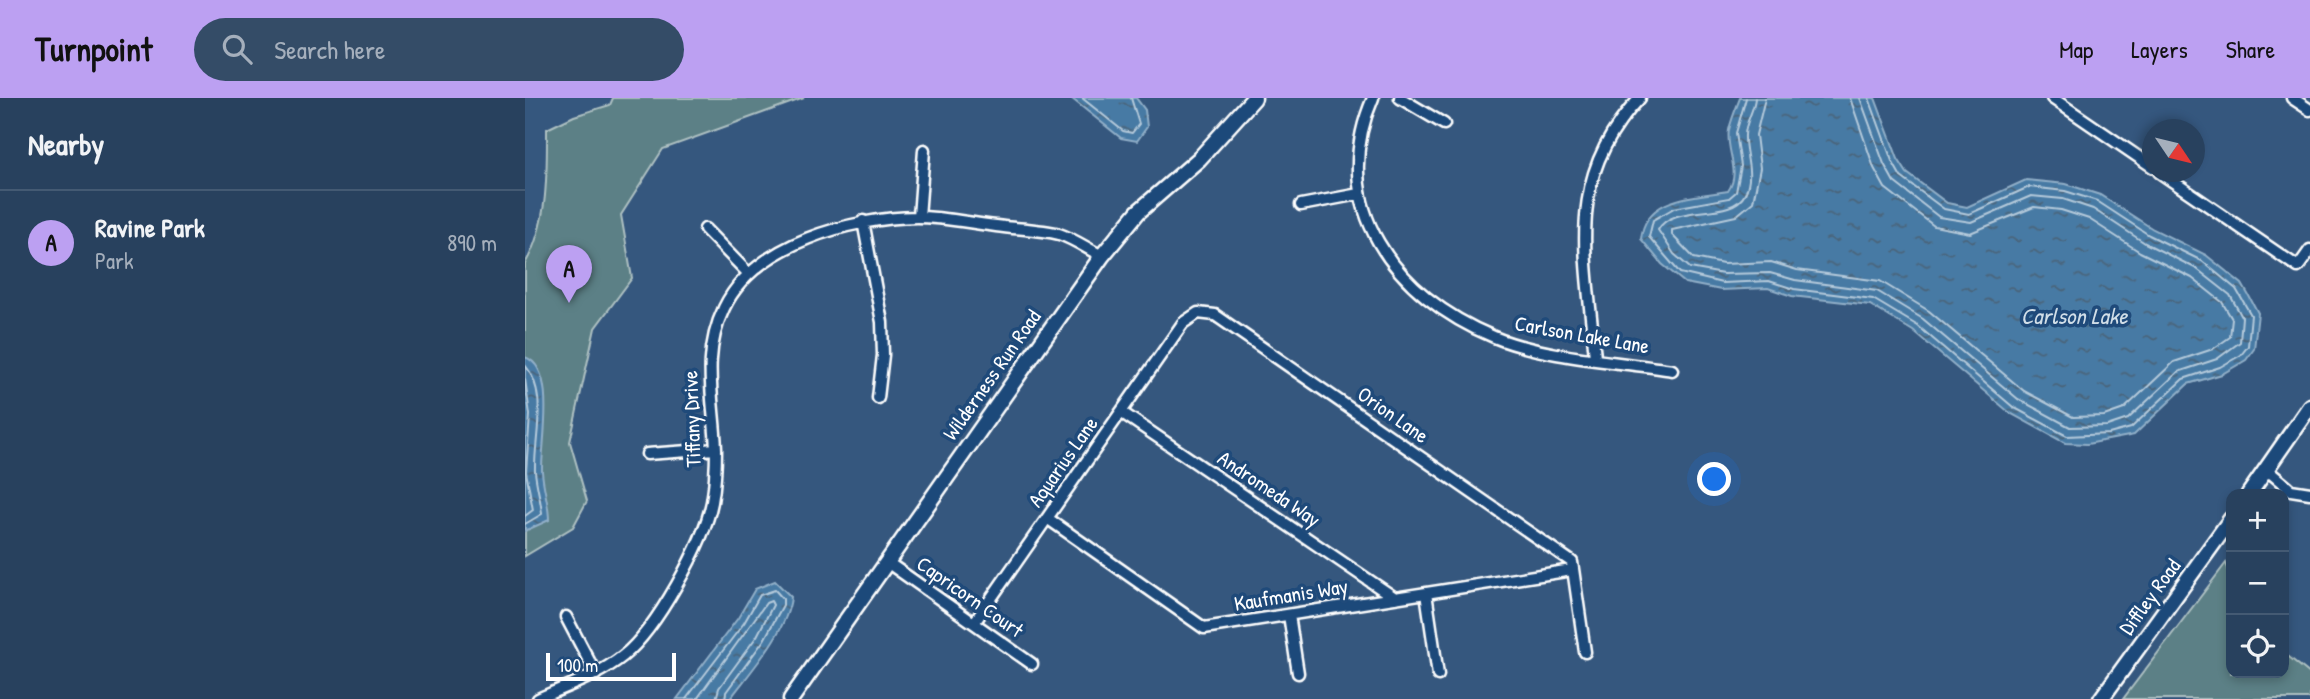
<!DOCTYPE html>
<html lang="en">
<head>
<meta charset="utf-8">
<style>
  body { margin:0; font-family:"Patrick Hand",sans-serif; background:#344c67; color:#f1f3f6 }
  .controls { position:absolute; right:21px; bottom:21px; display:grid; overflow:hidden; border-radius:14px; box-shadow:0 4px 10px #0003 }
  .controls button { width:63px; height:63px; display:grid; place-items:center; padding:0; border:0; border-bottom:2px solid #445a73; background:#28415e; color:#f1f3f6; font:35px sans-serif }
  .compass { position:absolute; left:1617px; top:21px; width:63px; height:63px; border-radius:50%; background:#28415e; box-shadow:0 4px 10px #0003; rotate:125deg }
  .scale { position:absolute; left:21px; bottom:18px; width:130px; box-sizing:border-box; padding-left:7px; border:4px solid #fff; border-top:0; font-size:19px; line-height:24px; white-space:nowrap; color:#fff; -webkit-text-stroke:5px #1f4a7a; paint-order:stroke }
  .you { position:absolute; left:1190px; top:382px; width:24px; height:24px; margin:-18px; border:5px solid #fff; border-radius:50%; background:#1a73e8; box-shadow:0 0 0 10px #1a73e833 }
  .badge { display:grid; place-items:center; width:46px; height:46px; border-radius:50%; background:#bca0f2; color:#111; font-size:23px; font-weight:700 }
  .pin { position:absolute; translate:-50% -58px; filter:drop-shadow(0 2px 4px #0008) }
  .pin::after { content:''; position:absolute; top:37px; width:24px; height:21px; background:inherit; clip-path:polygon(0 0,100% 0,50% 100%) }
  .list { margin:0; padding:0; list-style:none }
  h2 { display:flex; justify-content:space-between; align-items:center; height:91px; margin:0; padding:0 28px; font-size:30px }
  h2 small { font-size:23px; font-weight:400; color:#a5afbc }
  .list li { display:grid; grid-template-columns:46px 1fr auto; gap:21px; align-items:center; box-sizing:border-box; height:105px; padding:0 28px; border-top:2px solid #445a73 }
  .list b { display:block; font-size:26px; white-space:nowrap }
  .list p { margin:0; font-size:23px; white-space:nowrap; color:#a5afbc }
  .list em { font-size:23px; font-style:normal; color:#a5afbc }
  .icon { flex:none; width:38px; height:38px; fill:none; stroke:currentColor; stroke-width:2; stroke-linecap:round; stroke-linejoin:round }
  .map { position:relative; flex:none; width:1785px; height:601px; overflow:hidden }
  header { display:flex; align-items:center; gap:42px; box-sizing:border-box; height:98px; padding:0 35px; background:#bca0f2; color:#111 }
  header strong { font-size:33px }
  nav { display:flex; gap:38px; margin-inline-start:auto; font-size:24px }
  .search { width:490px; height:63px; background:#344c67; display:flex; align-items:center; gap:18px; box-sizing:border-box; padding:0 24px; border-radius:38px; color:#a5afbc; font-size:26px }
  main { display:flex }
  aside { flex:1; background:#28415e }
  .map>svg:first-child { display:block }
  .green { fill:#5c8086; stroke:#aec0c2; stroke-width:2 }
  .water { fill:url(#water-ripples); stroke:#91afc8; stroke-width:2 }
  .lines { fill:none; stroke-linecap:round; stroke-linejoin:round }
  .shore { stroke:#b5cadb; stroke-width:2 }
  .street-casing { stroke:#fff; stroke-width:15 }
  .secondary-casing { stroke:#fff; stroke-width:19 }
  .street { stroke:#1f4a7a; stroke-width:10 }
  .secondary { stroke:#1f4a7a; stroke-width:14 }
  .labels { text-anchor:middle; stroke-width:7; stroke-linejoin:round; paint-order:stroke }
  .street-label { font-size:21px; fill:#fff; stroke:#1f4a7a }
  .water-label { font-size:23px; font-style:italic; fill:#d1dee8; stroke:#1f4a7a }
</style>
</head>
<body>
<header>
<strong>Turnpoint</strong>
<div class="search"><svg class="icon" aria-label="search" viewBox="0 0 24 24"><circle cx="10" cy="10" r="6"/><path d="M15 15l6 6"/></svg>Search here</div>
<nav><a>Map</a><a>Layers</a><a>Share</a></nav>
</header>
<main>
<aside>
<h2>Nearby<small></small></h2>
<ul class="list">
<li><span class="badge">A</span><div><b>Ravine Park</b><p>Park</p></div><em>890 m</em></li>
</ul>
</aside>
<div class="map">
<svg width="1785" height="601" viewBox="0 0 1785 601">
  <defs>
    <pattern id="water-ripples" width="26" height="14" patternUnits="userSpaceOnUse" patternTransform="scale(1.75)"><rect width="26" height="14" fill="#477aa4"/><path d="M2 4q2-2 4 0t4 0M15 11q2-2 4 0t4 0" fill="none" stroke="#4a6378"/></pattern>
  </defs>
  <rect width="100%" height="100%" fill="#35577e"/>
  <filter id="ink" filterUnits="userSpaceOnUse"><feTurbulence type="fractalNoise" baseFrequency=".0143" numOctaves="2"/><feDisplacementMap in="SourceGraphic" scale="14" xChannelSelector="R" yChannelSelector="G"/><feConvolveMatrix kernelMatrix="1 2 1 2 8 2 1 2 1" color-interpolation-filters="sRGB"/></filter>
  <g filter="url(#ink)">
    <path class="green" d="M88,0h191l-141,51 -42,66 11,63 -37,50 -25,114 17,59 -14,26 -48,29v-292c23,-40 22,-89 22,-135l27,-13 36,-11z
      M1701,465l5,14v96h53v-20l26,21v25h-187z"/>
    <path class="water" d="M546,0h65l9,12 2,17 -10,14 -16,-3z
      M1215,0h135l23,61 9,14 40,30 20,4 59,-27 40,4 34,11 53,34 53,26 36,29 7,12 9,17 -4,36 -8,11 -24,14 -34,10 -54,51 -47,9 -22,-1 -55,-30 -97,-82 -43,-26 -78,-9 -24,-8 -47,2 -36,-7 -23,-19 -21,-25c4,-43 53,-42 87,-48 14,-19 -3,-41 1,-61 2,-10 7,-22 11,-32z
      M0,259c33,12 16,87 17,114 1,17 7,33 7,49l-24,11z
      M250,483l16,16c-3,33 -41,75 -61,102h-53l61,-81 17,-29z"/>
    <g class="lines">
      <path class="shore" d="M557,0l41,33 9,2 7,-9 -8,-26
        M1221,0l-10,35 5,33 -5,26 -7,6 -55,10 -21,12 -4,17 31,36 42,10 47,-2 25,8 79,10 45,27 95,81 54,29 42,-2 22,-6 52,-49 37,-12 21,-12 7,-9 3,-31 -15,-26 -34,-28 -53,-26 -52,-34 -32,-10 -36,-4 -60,27 -25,-5 -43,-32 -9,-16 -23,-63
        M1230,0c-1,13 -10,24 -10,37 -1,20 10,38 0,59 -13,27 -72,8 -87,36l16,24 16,14 33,6 47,-1 25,7 82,11 46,28 95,80 52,28 37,-1 21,-7 50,-47 39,-13 23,-17 2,-25 -12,-22 -33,-26 -52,-26 -52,-34 -30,-10 -32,-3 -60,26 -32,-5 -45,-35 -10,-18 -24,-66
        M1240,0l-9,37 4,33 -7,34 -17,14 -64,14v5l22,23 29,6 48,-2 26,8 83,11 49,30 95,80 49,26 31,-1 20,-7 50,-47 39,-13 17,-12 2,-18 -10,-17 -30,-24 -52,-26 -51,-33 -28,-9 -27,-3 -64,26 -36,-7 -49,-38 -11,-20 -24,-70
        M0,267c24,29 9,71 10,106 1,14 6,29 7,43l-17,10
        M0,281l5,36 -4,57 7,38 -8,6
        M161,601l58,-76 16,-28 15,-5 8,9v6l-19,35 -38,52 -1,7
        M172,601l69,-96 5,-2 2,4 -16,31 -38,52 -3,11"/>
      <defs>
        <path id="street" d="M848,0c-47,108 22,198 121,239 47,20 127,25 178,33
          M875,0l44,26
          M1527,0l101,69
          M1767,0l18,12
          M1634,74l139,95 12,-17
          M776,107l58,-11
          M394,119l5,-67
          M338,123l19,101 1,33 -5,43
          M180,131l44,45
          M1070,260c-8,-100 -32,-180 45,-260
          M596,314l274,186
          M122,356l69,-5
          M1741,371l25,21 19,3
          M522,420l157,110 368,-58
          M362,464l145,102
          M901,495l12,82
          M764,517l9,58
          M41,519l30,57
          M449,525l209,-300 15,-10 17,2 357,247 13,90
          M13,601c29,-13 60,-23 85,-43 33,-26 81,-113 89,-154 3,-17 4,-37 4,-53 -2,-50 -15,-93 8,-141 31,-65 128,-90 193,-91 26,0 53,6 79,9 20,3 44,3 63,8 15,5 29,15 43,22"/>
        <path id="secondary" d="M1724,396l61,-88
          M266,601l311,-443 36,-44 61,-53 55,-61
          M1576,601l130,-180"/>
      </defs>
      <use href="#street" class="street-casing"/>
      <use href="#secondary" class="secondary-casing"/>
      <use href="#street" class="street"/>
      <use href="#secondary" class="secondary"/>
    </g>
  </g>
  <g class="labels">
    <g class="street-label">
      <text transform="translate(1057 237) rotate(10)" y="7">Carlson Lake Lane</text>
      <text transform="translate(467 277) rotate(-55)" y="7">Wilderness Run Road</text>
      <text transform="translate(868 317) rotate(35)" y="7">Orion Lane</text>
      <text transform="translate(167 321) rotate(-92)" y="7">Tiffany Drive</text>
      <text transform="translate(538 364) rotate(-55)" y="7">Aquarius Lane</text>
      <text transform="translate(744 391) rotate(34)" y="7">Andromeda Way</text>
      <text transform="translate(766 497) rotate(-9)" y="7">Kaufmanis Way</text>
      <text transform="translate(445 499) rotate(35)" y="7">Capricorn Court</text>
      <text transform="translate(1625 499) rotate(-54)" y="7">Diffley Road</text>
    </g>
    <g class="water-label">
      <text x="1549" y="226">Carlson Lake</text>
    </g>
  </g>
</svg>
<div class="controls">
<button>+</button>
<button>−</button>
<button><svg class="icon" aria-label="locate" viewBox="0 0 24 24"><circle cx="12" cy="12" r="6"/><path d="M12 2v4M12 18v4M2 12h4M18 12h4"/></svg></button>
</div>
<svg class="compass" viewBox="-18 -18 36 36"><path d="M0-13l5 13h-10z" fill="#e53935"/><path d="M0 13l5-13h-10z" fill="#a5afbc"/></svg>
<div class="scale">100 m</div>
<div class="you"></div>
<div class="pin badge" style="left:44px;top:205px">A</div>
</div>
</main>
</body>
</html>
